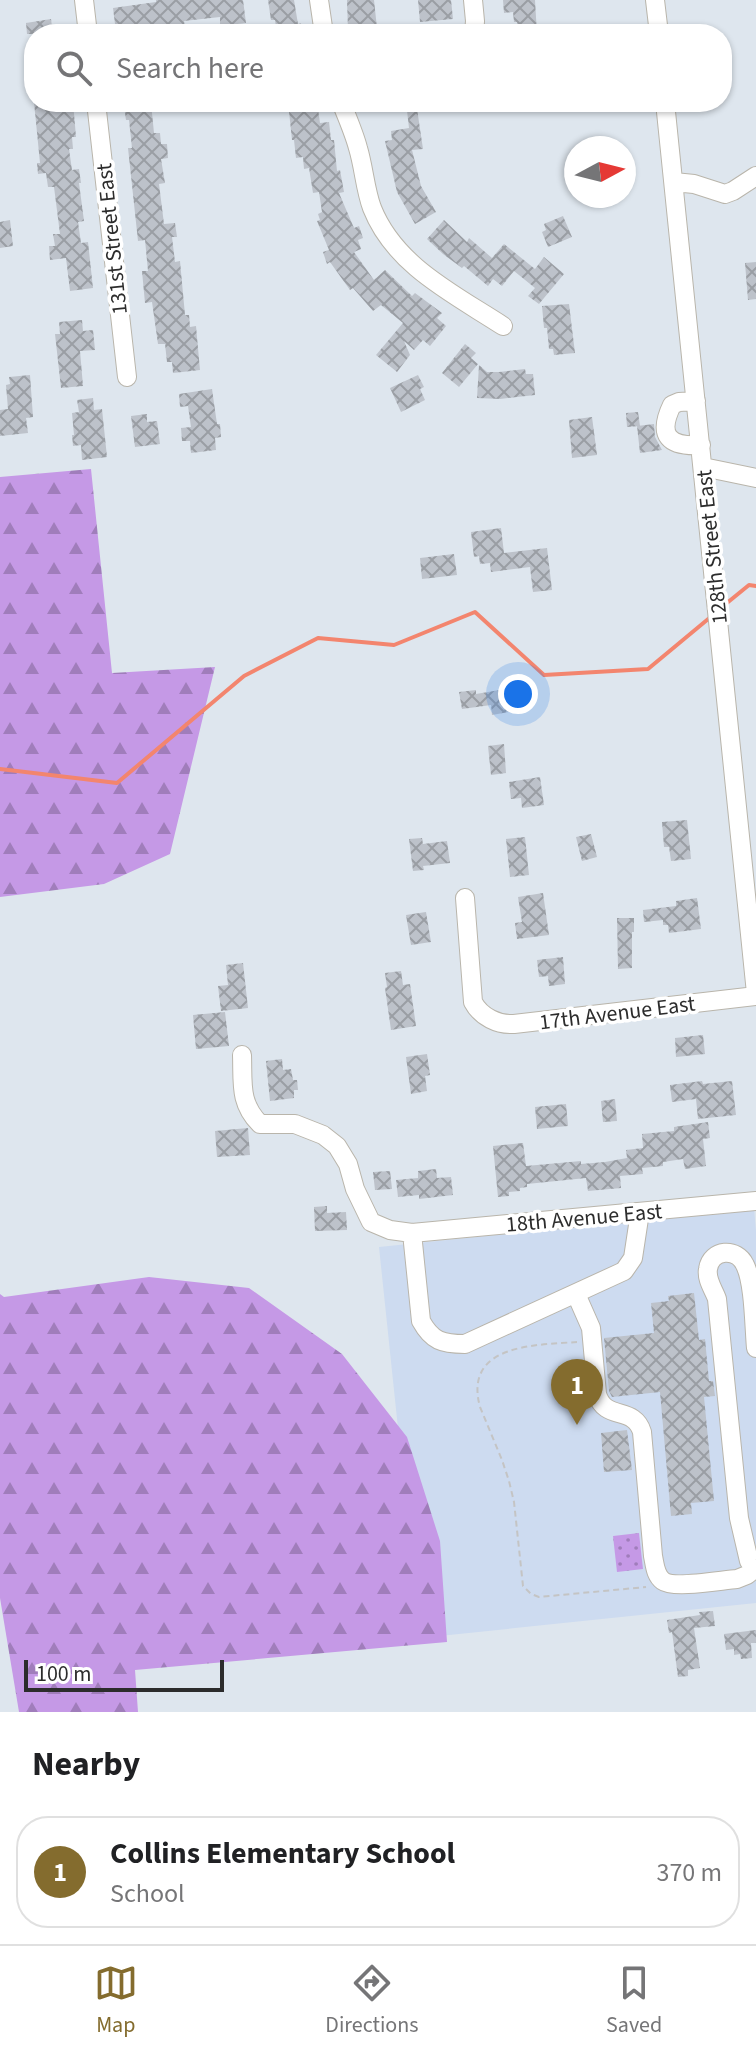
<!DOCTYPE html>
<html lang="en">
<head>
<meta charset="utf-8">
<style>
  body { margin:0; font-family:"Source Sans 3",sans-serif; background:#f2f2f2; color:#202124 }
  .compass { position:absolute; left:564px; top:136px; width:72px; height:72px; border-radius:50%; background:#fff; box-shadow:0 2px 6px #0004; rotate:83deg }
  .scale { position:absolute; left:24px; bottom:20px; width:200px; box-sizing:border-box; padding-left:8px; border:4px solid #2c2c2c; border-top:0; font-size:22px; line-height:28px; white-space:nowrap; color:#2c2c2c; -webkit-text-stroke:6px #fff; paint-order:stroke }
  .you { position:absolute; left:518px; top:694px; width:28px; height:28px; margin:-20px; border:6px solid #fff; border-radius:50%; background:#1a73e8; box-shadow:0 0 0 12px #1a73e833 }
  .badge { display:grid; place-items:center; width:52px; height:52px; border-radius:50%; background:#846c2e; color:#fff; font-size:26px; font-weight:700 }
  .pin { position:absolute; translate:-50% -66px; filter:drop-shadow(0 2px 4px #0008) }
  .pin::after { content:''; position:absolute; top:42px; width:28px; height:24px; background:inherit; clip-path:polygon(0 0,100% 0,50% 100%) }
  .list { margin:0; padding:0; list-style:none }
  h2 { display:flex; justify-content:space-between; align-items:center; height:104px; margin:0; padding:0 32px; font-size:34px }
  h2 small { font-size:26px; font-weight:400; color:#757577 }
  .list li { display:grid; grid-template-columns:52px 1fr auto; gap:24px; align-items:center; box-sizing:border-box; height:112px; margin:0 16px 16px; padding:0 16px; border:2px solid #e0e0e0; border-radius:32px }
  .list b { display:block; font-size:30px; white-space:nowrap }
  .list p { margin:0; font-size:26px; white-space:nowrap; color:#757577 }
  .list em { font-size:26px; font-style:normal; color:#757577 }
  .icon { flex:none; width:44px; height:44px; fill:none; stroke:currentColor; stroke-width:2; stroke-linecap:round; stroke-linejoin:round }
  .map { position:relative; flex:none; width:756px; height:1712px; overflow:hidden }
  .search { position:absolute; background:#fff; box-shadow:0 2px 6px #0004; left:24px; right:24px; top:24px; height:88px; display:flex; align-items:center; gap:20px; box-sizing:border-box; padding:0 28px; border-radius:32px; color:#757577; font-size:30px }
  .sheet { height:232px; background:#fff }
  nav { display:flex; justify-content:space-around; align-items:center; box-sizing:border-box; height:112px; border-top:2px solid #e0e0e0; background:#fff; font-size:22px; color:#757577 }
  nav a { display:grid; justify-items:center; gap:4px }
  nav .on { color:#846c2e }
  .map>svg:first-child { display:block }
  .education { fill:#cddbf0 }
  .grass { fill:url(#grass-dots) }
  .forest { fill:url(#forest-firs) }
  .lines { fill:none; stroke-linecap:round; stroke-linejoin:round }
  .stream { stroke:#f3856e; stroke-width:4 }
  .building { fill:url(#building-cross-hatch) }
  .minor-casing { stroke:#b9b5ab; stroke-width:20 }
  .path { stroke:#c4c4c4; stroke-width:2; stroke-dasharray:6 4; stroke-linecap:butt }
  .minor { stroke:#fff; stroke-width:18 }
  .labels { text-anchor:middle; stroke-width:7; stroke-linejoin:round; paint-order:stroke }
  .street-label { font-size:22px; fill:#2c2c2c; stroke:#fff }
</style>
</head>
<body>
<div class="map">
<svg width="756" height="1712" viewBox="0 0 756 1712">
  <defs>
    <pattern id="grass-dots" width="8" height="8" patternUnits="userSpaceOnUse" patternTransform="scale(2)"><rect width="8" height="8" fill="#c599e6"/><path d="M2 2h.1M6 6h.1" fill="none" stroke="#a07dbb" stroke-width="1.8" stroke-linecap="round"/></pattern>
    <pattern id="forest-firs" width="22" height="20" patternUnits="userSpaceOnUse" patternTransform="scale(2)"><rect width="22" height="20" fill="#c599e6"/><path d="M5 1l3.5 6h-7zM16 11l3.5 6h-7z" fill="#a07dbb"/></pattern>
    <pattern id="building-cross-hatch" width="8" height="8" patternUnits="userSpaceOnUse" patternTransform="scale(2)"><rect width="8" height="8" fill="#bdc2ca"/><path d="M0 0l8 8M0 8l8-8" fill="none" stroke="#9a9ea4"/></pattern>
  </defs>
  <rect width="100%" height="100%" fill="#dee6ee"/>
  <path class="education" d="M754,1208l2,23v372l-336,35 -41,-391z"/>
  <path class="grass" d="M639,1533l4,36 -26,3 -4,-36z"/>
  <path class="forest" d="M91,469l21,204 103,-6 -45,187 -66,30 -104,13v-420z
    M149,1277l100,11 93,66 65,83 33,104 7,101 -312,28 3,42h-119l-19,-114v-304l4,3z"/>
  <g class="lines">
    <path class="stream" d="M722,607l27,-22 7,1
      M0,769l117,14 127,-107 74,-38 76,7 81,-33 69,63 104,-6 65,-54"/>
  </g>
  <path class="building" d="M156,0h87l3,23 -26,3v-9l-36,4 1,7 -26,3v-4l-43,5 -3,-24 43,-6z
    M268,0h26l4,24 3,-1 1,11h-30v-7h4l-1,-7h-4z
    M347,0h27l3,28 -29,3z
    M418,0h33l2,19 -33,3z
    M503,0h32l2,34h-19l-1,-12h-3l-1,-10 -9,1z
    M51,19l2,15h-26l-1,-11z
    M34,102h39l3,35h-4l1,12h-4l3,21 7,-1 2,14h-2l5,38 -6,1 3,21 7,-1 5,46 -23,3 -4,-33 -16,2 -1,-14h6l-2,-12h7l-6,-47h-6l-2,-14 -8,1 -1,-11h3z
    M288,102h29l3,21 9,-1 2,18h3l3,31 3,-1 4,22 -5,1 15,35 5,-2 4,12 -5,2 3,9 -7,3 20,28 11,-10 27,26 3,-3 27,20 -5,5 9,8 -16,20 -7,-6 -9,10 -10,-9 6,14 -13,17 -21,-17 27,-32 -22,-18 -8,6 -20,-23 -3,2 -20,-28 -3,2 -4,-12 6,-2 -12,-29 3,-1 -2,-6 4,-2 -3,-20 -6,1 -4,-25 -5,1 -1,-12 -7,1 -2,-18h-2z
    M406,102h10l7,47 -11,1 9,36 15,26 -21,12 -18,-32 -12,-51 7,-1 -1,-9 18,-3z
    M151,103l3,30h6l1,11h6l1,14 -7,1 4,24 -6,1 5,40 11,-1 2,14h-5l3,25 5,-1 5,54h4l1,12 6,-1 4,44 -27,3 -1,-11h-5l-2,-18h-7l-6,-42 -7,1 -3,-32h6l-3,-31 -7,1 -10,-93h4l-3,-28h-3l-2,-14z
    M563,216l9,21 -24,10 -6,-15 4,-2 -2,-6z
    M10,220l3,26 -13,2v-26z
    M444,220l23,22 2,-4 23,20 12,-14 31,25 9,-12 20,17 -25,30 -11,-8 7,-8 -21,-17 -12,15 -9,-7 -5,7 -24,-20 -2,2 -19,-14 -16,-15z
    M756,262v37l-8,1 -3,-37z
    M569,304l6,49 -21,2 -1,-6h-4l-2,-21h-3l-2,-22z
    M82,320l1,11 10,-1 2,20 -15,1 3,35 -22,2 -6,-54h5l-1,-12z
    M465,344l11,9 -5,5 7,6 -19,23 -17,-14z
    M479,365l8,7h12l26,-3 1,5h7l2,21 -35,4 -23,-1z
    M30,375l3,42 -7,1 2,15 -28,3v-26l8,-1 -2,-24 4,-1 -1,-7z
    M418,375l6,12 -4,2 5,11 -24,12 -11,-24z
    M212,389l5,35h3l1,13 -6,1 1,12 -25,3 -1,-12h-8l-1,-13 10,-1 -3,-21 -8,1 -1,-13z
    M93,398l1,12 8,-1 5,48 -25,3 -1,-15 -8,1 -1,-11h2l-2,-22 7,-1 -2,-12z
    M638,412l2,14 -13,1 -1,-14z
    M147,414v8l10,-1 3,23 -25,3 -4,-31z
    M592,417l5,38 -25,3 -3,-38z
    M654,424l1,13 7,13 -22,3 -3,-27z
    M501,528l3,25 43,-5 5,42 -19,2 -3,-25 -39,5 -1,-9 -10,1 -1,-8 -5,1 -3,-25z
    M454,554l3,21 -35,4 -2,-21z
    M512,688l3,23 -23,4 -1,-10 -29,4 -3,-17 17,-2v4z
    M504,744l2,29 -15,2 -3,-29z
    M540,777l4,28 -22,3 -1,-10 -10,1 -2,-17z
    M687,820l4,39 -20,2 -2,-14h-5l-2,-25z
    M591,834l6,23 -15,4 -6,-24z
    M525,837l4,38 -19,2 -4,-38z
    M422,838l1,6 24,-3 3,22 -27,3 1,4 -11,1 -4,-32z
    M543,893l6,42 -32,4 -2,-16 7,-1 -4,-25z
    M697,898l4,31 -32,4 -1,-8h-5v-5l-19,2 -1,-12 33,-4v-5z
    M426,912l5,30 -20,3 -5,-30z
    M617,918h17v14h-2v36l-14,1z
    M563,957l2,27 -16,2 -1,-10 -9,1 -2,-17z
    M243,963l5,45 -27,3 -3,-25 10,-1 -2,-20z
    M401,971l2,14 7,-1 6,42 -25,4 -6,-42 2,-1 -2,-14z
    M225,1012l4,34 -33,3 -3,-34z
    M703,1035l2,19 -29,3 -1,-19z
    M427,1054l3,21 -5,1 2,15 -16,3 -5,-37z
    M282,1059l1,11 8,-1 2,11h4l1,10h-4v8l-24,3 -4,-40z
    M702,1081l1,3 29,-3 4,34 -38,4 -2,-20 -24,3 -2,-17z
    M615,1099l2,22 -14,1 -2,-21z
    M566,1104l2,22 -31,3 -2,-22z
    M708,1122l2,16 -7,1 3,27 -21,3 -2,-10 -20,3v4l-21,2 1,6 -23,2 1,12 -33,3 -2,-13 -59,6v3l-7,1v3l-11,1v4l-11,1 -5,-51 30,-3 3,23 55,-5v3l24,-2 22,-4 -1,-8 17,-2 -1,-14 32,-3v-4z
    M248,1128l2,27 -33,2 -2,-26z
    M436,1169l1,9 14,-1 2,18 -34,4v-4l-21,2 -2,-17 22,-2v-7z
    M390,1171l2,18 -17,1 -2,-18z
    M327,1206v7l19,-1 1,18 -32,1 -1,-24z
    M694,1293l5,47 6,-1 4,42h4l2,15 -11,1 10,104 -23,2 1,11 -21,2 -11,-124 -48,5 -3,-6 -5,-53 50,-5 -3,-30 18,-2 -1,-5z
    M627,1430l5,40 -28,2 -3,-39z
    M713,1611l2,15 -21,2 6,40 -12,2v6l-10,1 -6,-45 -3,1 -2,-13 33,-5 -1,-3z
    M756,1630v13h-5l1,15 -11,1 -1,-5 -6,1v-6l-8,1 -2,-16z"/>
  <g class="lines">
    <defs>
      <path id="minor" d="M84,0l4,34
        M319,0l5,34
        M473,0l2,21 -1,13
        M655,0l4,34
        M96,102l31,275
        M341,102c6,15 13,31 17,46 6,20 7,41 14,60 23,58 82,86 131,118
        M665,102l91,891
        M674,182l20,2 31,10 8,-3 23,-15
        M696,401l-17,1 -7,3c-15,31 -3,42 29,40
        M703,467l53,11
        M465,898l8,104c8,15 25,23 41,22l242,-28
        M242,1055c1,28 -3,48 18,69h35l28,11 14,11 11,18 7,25 16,33 19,8 22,3 344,-32
        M412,1233l9,88c11,20 21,23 44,23l159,-73 9,-13 7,-46
        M576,1294l15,34 6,66c8,28 37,11 45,38l11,124c2,9 2,19 10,25 11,8 59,-1 74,-2l10,-4 7,-6
        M756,1348c-2,-22 -2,-65 -11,-83 -8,-18 -34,-16 -37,4 -2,11 6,21 9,30l22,219 10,43 7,8"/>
    </defs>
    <use href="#minor" class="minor-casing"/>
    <path class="path" d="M577,1342c-42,3 -114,2 -97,65l22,53 7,21 5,21 9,84 8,8 8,3 107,-10"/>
    <use href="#minor" class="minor"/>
  </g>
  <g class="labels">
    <g class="street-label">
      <text transform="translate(111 239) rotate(-96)" y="8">131st Street East</text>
      <text transform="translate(711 547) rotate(-96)" y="8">128th Street East</text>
      <text transform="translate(617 1012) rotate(-7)" y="8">17th Avenue East</text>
      <text transform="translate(584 1217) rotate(-5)" y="8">18th Avenue East</text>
    </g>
  </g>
</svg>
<svg class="compass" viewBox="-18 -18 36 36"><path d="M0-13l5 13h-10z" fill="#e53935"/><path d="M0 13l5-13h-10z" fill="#757577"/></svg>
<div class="scale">100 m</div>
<div class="you"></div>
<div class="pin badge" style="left:577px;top:1425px">1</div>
<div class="search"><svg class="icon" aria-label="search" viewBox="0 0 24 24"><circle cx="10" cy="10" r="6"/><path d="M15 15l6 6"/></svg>Search here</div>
</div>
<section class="sheet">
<h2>Nearby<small></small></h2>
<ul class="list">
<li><span class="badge">1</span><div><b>Collins Elementary School</b><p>School</p></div><em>370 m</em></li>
</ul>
</section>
<nav>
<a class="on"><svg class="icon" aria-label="map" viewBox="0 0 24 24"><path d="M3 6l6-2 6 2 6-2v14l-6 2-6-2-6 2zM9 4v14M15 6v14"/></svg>Map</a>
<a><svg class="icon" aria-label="directions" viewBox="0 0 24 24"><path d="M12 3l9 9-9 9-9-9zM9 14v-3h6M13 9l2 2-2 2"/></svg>Directions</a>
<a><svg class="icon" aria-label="saved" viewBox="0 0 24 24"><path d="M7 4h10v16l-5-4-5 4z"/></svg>Saved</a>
</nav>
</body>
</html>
